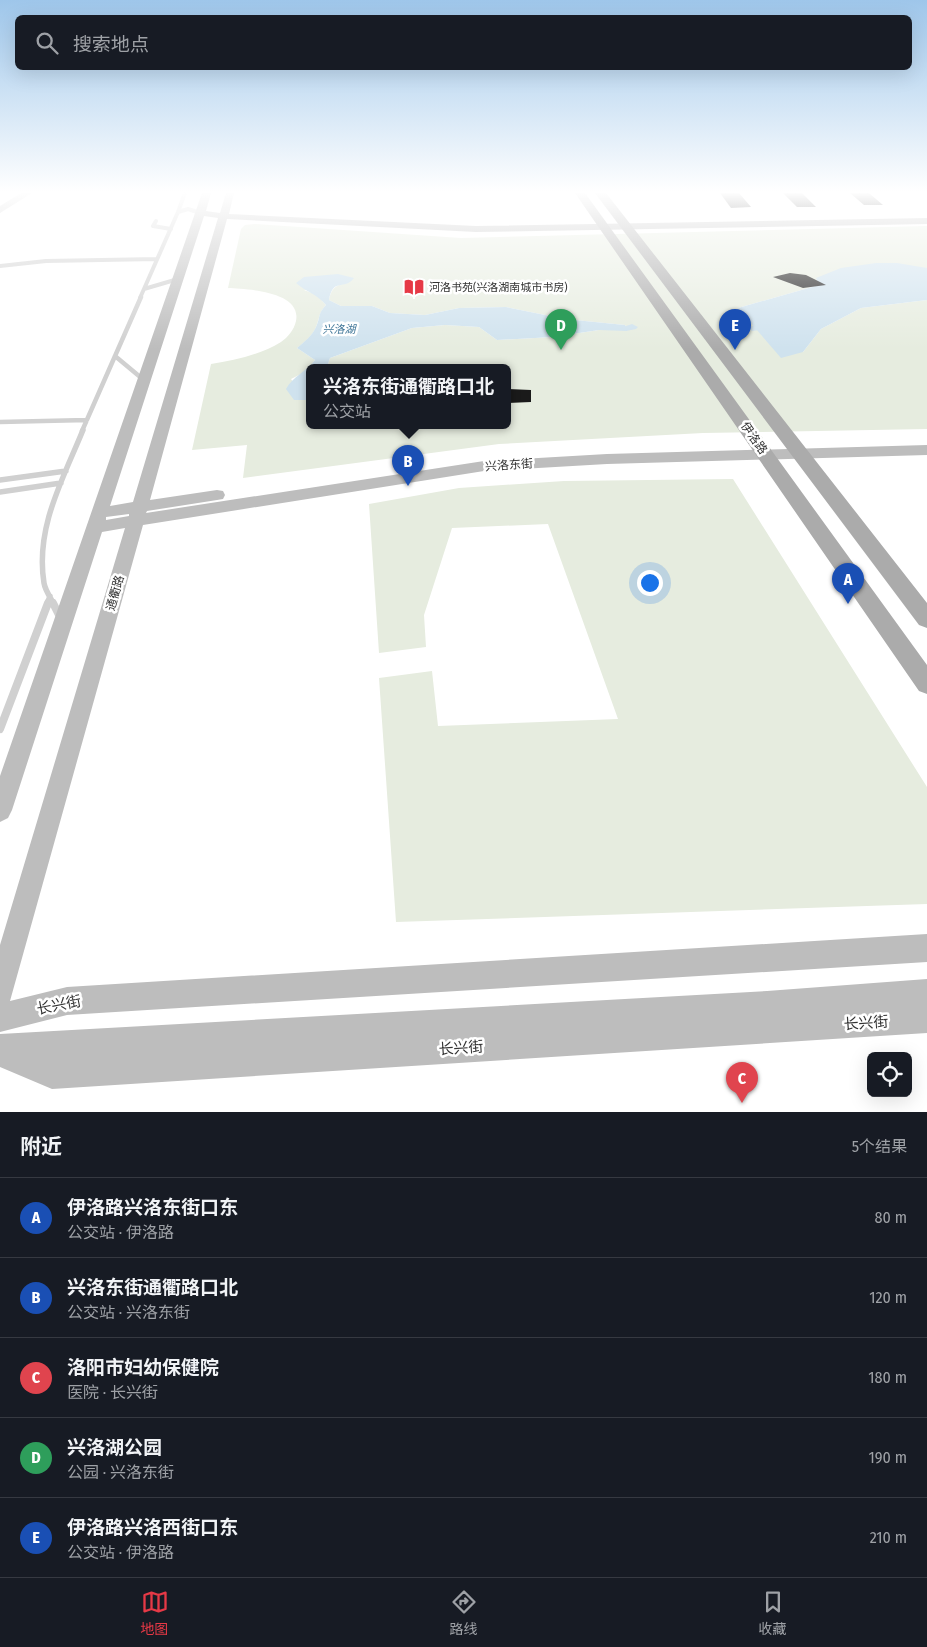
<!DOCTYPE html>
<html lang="zh">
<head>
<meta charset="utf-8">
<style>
  body { margin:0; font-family:"Fira Sans Condensed","Noto Sans SC",sans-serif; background:#242831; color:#f1f3f6 }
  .controls { position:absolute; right:15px; bottom:15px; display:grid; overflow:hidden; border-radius:8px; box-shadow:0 5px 20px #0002 }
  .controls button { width:45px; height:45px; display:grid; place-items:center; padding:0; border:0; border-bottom:1px solid #363941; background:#171b24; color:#f1f3f6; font:25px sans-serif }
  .you { position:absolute; left:649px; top:582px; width:18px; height:18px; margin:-12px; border:4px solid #fff; border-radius:50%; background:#1a73e8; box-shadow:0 0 0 8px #1a73e833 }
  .badge { display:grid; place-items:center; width:32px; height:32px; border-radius:50%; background:#e63946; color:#fff; font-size:16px; font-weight:700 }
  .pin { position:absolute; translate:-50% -41px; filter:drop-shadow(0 1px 2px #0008) }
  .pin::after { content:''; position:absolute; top:26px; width:18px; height:15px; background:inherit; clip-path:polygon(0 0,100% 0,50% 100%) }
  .popup { position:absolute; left:306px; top:364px; width:205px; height:65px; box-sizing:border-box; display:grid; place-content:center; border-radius:8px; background:#171b24; filter:drop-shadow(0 1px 4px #0005); font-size:16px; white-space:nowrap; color:#9ea1a6 }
  .popup b { font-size:19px; color:#f1f3f6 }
  .popup::after { content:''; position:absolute; left:50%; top:100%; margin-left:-10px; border:10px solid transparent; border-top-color:#171b24 }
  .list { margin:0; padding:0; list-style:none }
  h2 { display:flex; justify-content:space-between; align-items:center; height:65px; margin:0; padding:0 20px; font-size:21px }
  h2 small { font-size:16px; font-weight:400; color:#9ea1a6 }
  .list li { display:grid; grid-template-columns:32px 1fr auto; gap:15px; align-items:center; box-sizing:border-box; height:80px; padding:0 20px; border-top:1px solid #363941 }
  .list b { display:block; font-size:19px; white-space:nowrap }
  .list p { margin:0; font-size:16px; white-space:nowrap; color:#9ea1a6 }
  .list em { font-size:16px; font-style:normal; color:#9ea1a6 }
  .icon { flex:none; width:28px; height:28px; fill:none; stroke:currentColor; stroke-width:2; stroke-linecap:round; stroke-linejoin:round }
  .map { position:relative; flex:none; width:927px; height:1112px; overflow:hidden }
  .search { position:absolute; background:#171b24; box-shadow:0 5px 20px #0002; left:15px; right:15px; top:15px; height:55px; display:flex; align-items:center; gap:12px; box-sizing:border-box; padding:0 18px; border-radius:8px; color:#9ea1a6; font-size:19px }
  .sheet { height:465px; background:#171b24 }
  nav { display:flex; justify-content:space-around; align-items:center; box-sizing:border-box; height:70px; border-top:1px solid #363941; background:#171b24; font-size:14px; color:#9ea1a6 }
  nav a { display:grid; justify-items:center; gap:2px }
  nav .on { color:#e63946 }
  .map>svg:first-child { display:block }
  .green { fill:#e6ecdf; fill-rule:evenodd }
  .water { fill:#cfe2ee }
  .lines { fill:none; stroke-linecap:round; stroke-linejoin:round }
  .canal { fill:#cfe2ee; fill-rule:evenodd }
  .building { fill:#1a1a1a }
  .lane-far3 { stroke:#d0d0d0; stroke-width:4 }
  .lane-far2 { stroke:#d0d0d0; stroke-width:4.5 }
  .lane-far1 { stroke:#d0d0d0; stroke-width:5.5 }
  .lane { stroke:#d0d0d0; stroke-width:8 }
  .secondary { fill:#bdbdbd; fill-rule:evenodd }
  .primary { fill:#ababab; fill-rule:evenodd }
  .labels { text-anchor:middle; stroke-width:5; stroke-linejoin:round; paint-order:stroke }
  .far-poi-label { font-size:11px; fill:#333; stroke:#fff; text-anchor:start }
  .far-water-label { font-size:11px; font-style:italic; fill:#3f7597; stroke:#fff }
  .street-label { font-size:12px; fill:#333; stroke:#fff }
  .near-street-label { font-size:15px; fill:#333; stroke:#fff }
</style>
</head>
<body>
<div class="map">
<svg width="927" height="1112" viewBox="0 0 927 1112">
  <rect width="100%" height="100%" fill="#fff"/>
  <path class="green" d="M255,224l206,14 466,-12v42l-110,11 2,6 -81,23 65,44 18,-23 40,-21 66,-8v129l-224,4 -204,11 -256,34 4,-33 -55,5 19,-86c24,-4 49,-9 70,-22 7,-5 13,-12 15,-21 6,-30 -49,-32 -68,-33l13,-59 4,-4zM351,282c-13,3 -19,3 -22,18l12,6h31l18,7 35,2 34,-7 47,-1 59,12 60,6 2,5h-28l-46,7 -56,3 -18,-13 -34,-2 -33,3 -82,30 -3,9h180v58h-198v-25h-3l-15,-21 14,-7 10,-12 -18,-12c8,-6 16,-13 19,-21 4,-10 2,-13 10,-22l-9,-10 -13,-5z
    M733,479l194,308v117l-531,18 -17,-244 53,-7 6,55 180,-7 -70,-195 -96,4 -28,87 2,32 -47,6 -10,-149 90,-16 105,-7z"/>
  <path class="water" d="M876,263h21l30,5v32l-66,8 -40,21 -18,23 -22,6 -43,-50 81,-23 -3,-7 25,-10z
    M338,274l16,4c-10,13 -21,-1 -25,22l12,6h31l18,7 35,2 34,-7 47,-1 59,12 60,6 2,6 -28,-1 -46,7 -56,3 -18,-13 -34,-2 -33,3 -82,30 -3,9h-18v33h-15l-8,-11c7,-13 20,-17 29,-29l-18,-12c7,-6 15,-12 19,-21 5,-11 1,-12 10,-22 -9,-11 -20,-13 -30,-22l8,-6z"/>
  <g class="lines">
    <path class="canal" d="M632,324l6,3 -2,2 -10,2 -6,-3z
      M756,325l4,1v4l-8,1 -6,-3z"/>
  </g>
  <path class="building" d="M720,193h19l12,14 -20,1z
    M783,193h19l14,14h-19z
    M850,193h19l14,12h-19z
    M790,273l16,2 20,10 -23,3 -30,-11z
    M507,389l24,1v12l-24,1z"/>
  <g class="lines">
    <path class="lane-far3" d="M178,212l7,-19
      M156,221l-3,5 18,3
      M0,266l46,-5 111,-2
      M144,289l34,-10
      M140,298l38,-86 10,-3 12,4"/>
    <path class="lane-far2" d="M115,356l30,25
      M0,422l87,-2
      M82,431l59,-134"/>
    <path class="lane-far1" d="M0,480l66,-9
      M0,492l61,-9
      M47,604l3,-8
      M54,604c-4,-7 -9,-14 -10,-21 -9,-55 19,-104 39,-153"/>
    <path class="lane" d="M53,603l7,14
      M0,729l48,-126"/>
    <path class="secondary" d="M21,193h11l-32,20v-7z
      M202,193h9l-5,18 14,2 6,-20h8l-5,21 247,12 451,-8v6l-451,8 -249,-13 -77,281 67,-10 6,1 2,4 -2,4 -6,1 -70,11 -1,2 338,-52 123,-7 320,-9v10l-320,9 -123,7 -341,54 -133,476 57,-14 860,-53v28l-860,53 -67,17v-87l125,-417 -23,4 -90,278 -4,8 -8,4v-46zM204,216l14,2 -85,284 -23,4zM129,514v2l-23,4v-3z
      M927,979v54l-875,56 -52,-22v-33l767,-43z"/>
    <path class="primary" d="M575,193h10l342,472v29l-8,-3z
      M595,193h11l321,410v25l-8,-3z"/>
  </g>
  <linearGradient id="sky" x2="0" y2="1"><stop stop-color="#9ec6ea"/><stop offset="0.55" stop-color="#fff"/><stop offset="1" stop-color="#fff" stop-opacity="0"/></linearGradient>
  <rect width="927" height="349" fill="url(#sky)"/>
  <defs>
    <symbol id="library-bare" viewBox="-9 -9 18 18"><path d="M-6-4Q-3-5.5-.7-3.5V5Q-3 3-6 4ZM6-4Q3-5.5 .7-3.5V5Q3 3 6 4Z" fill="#e63946" stroke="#fff" stroke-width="2.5" paint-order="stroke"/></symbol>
  </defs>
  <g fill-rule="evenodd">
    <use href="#library-bare" x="400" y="273" width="28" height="28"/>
  </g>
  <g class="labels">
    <g class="far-poi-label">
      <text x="429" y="291">河洛书苑(兴洛湖南城市书房)</text>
    </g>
    <g class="far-water-label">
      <text x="339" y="333">兴洛湖</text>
    </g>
    <g class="street-label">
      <text transform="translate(754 438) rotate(55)" y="4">伊洛路</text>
      <text transform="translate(509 465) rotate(-4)" y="4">兴洛东街</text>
      <text transform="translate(115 593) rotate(-74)" y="4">通衢路</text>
    </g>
    <g class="near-street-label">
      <text transform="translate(59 1005) rotate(-11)" y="5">长兴街</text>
      <text transform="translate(866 1023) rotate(-4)" y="5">长兴街</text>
      <text transform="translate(461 1048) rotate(-4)" y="5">长兴街</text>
    </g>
  </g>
</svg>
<div class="controls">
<button><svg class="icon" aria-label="locate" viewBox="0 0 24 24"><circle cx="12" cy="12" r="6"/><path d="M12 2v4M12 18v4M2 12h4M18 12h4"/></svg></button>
</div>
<div class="you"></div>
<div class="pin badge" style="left:848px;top:604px;background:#1a4fb4">A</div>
<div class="pin badge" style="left:408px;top:486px;background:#1a4fb4">B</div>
<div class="popup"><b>兴洛东街通衢路口北</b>公交站</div>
<div class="pin badge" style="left:742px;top:1103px;background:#e0444e">C</div>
<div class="pin badge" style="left:561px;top:350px;background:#2e9e5b">D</div>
<div class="pin badge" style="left:735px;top:350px;background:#1a4fb4">E</div>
<div class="search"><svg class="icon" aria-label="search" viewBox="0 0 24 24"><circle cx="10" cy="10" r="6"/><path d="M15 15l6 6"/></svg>搜索地点</div>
</div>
<section class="sheet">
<h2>附近<small>5个结果</small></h2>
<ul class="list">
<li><span class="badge" style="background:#1a4fb4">A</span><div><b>伊洛路兴洛东街口东</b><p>公交站 · 伊洛路</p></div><em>80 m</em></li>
<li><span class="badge" style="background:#1a4fb4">B</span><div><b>兴洛东街通衢路口北</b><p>公交站 · 兴洛东街</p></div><em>120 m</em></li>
<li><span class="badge" style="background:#e0444e">C</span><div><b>洛阳市妇幼保健院</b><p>医院 · 长兴街</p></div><em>180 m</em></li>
<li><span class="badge" style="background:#2e9e5b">D</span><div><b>兴洛湖公园</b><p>公园 · 兴洛东街</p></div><em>190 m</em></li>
<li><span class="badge" style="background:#1a4fb4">E</span><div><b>伊洛路兴洛西街口东</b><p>公交站 · 伊洛路</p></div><em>210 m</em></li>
</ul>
</section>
<nav>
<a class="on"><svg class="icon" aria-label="map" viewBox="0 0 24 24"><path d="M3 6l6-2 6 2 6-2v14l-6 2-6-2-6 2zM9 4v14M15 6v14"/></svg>地图</a>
<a><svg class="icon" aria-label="directions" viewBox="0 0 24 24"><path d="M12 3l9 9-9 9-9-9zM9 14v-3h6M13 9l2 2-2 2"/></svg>路线</a>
<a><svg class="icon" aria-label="saved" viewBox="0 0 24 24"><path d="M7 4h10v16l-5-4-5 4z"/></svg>收藏</a>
</nav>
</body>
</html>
